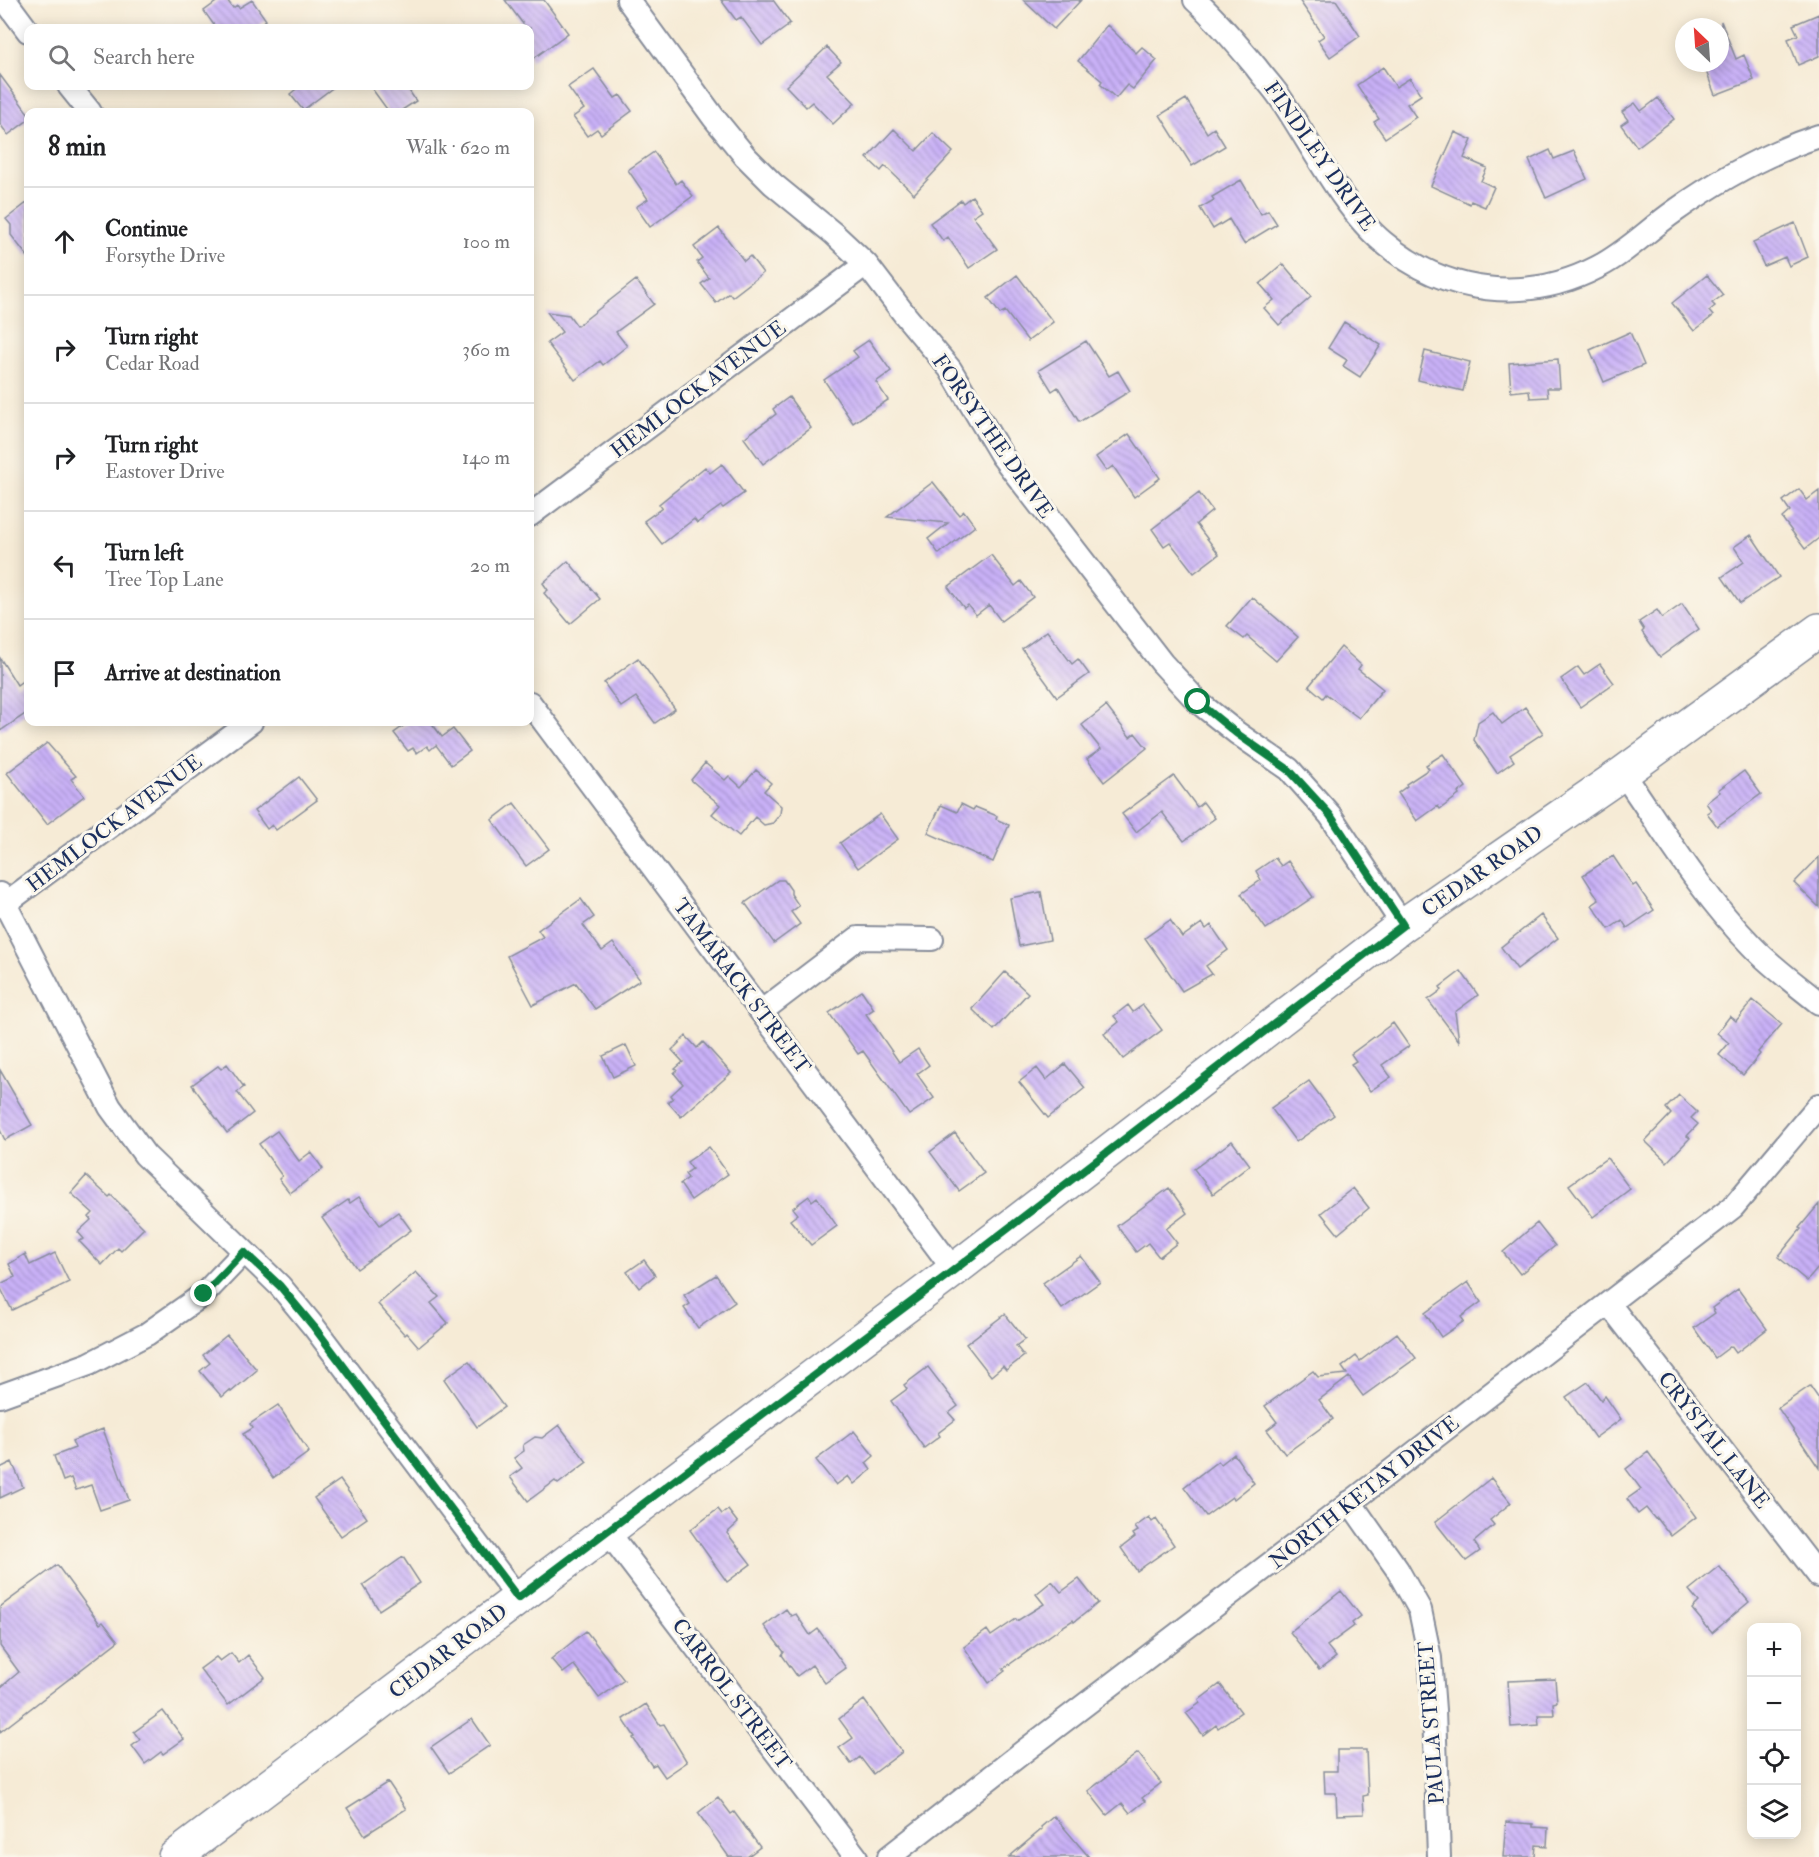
<!DOCTYPE html>
<html lang="en">
<head>
<meta charset="utf-8">
<style>
  body { margin:0; font-family:"IM FELL Double Pica",serif; background:#f2f2f2; color:#202124 }
  .controls { position:absolute; right:18px; bottom:18px; display:grid; overflow:hidden; border-radius:12px; box-shadow:0 3px 15px #0003 }
  .controls button { width:54px; height:54px; display:grid; place-items:center; padding:0; border:0; border-bottom:2px solid #e0e0e0; background:#fff; color:#202124; font:30px sans-serif }
  .compass { position:absolute; left:1675px; top:18px; width:54px; height:54px; border-radius:50%; background:#fff; box-shadow:0 3px 15px #0003; rotate:335deg }
  .stop { position:absolute; width:18px; height:18px; margin:-14px; border:4px solid #0b8043; border-radius:50%; background:#fff }
  .stop.end { background:#0b8043; border-color:#fff; box-shadow:0 2px 6px #0008 }
  .list { margin:0; padding:0; list-style:none }
  h2 { display:flex; justify-content:space-between; align-items:center; height:78px; margin:0; padding:0 24px; font-size:26px }
  h2 small { font-size:20px; font-weight:400; color:#757577 }
  .list li { display:grid; grid-template-columns:39px 1fr auto; gap:18px; align-items:center; box-sizing:border-box; height:108px; padding:0 24px; border-top:2px solid #e0e0e0 }
  .list b { display:block; font-size:22px; white-space:nowrap }
  .list p { margin:0; font-size:20px; white-space:nowrap; color:#757577 }
  .list em { font-size:20px; font-style:normal; color:#757577 }
  .icon { flex:none; width:33px; height:33px; fill:none; stroke:currentColor; stroke-width:2; stroke-linecap:round; stroke-linejoin:round }
  .map { position:relative; flex:none; width:1819px; height:1857px; overflow:hidden }
  .search { position:absolute; background:#fff; box-shadow:0 3px 15px #0003; left:24px; top:24px; width:510px; height:66px; display:flex; align-items:center; gap:15px; box-sizing:border-box; padding:0 21px; border-radius:12px; color:#757577; font-size:22px }
  .panel { position:absolute; background:#fff; box-shadow:0 3px 15px #0003; left:24px; top:108px; width:510px; height:618px; border-radius:12px }
  .map>svg:first-child { display:block }
  .building { fill:url(#building-back-hatch) }
  .lines { fill:none; stroke-linecap:round; stroke-linejoin:round }
  .street-casing { stroke:#888d9a; stroke-width:26 }
  .secondary-casing { stroke:#888d9a; stroke-width:36 }
  .street { stroke:#fff; stroke-width:22 }
  .secondary { stroke:#fff; stroke-width:33 }
  .route { stroke:#0b8043; stroke-width:8 }
  .labels { text-anchor:middle; stroke-width:6; stroke-linejoin:round; paint-order:stroke }
  .street-label { font-size:21px; fill:#1b2f5e; stroke:#fbf7ec }
</style>
</head>
<body>
<div class="map">
<svg width="1819" height="1857" viewBox="0 0 1819 1857">
  <defs>
    <pattern id="building-back-hatch" width="6" height="6" patternUnits="userSpaceOnUse" patternTransform="scale(1.5)"><rect width="6" height="6" fill="#c9b1f7"/><path d="M-1 5l2 2M0 0l6 6M5-1l2 2" fill="none" stroke="#a290cb"/></pattern>
  </defs>
  <rect width="100%" height="100%" fill="#fbf7ec"/>
  <filter id="ink" filterUnits="userSpaceOnUse"><feTurbulence type="fractalNoise" baseFrequency=".0167" numOctaves="2"/><feDisplacementMap in="SourceGraphic" scale="12" xChannelSelector="R" yChannelSelector="G"/><feConvolveMatrix kernelMatrix="1 2 1 2 8 2 1 2 1" color-interpolation-filters="sRGB"/></filter>
  <filter id="wash" filterUnits="userSpaceOnUse"><feTurbulence type="fractalNoise" baseFrequency=".008" numOctaves="4" result="noise"/><feDisplacementMap in="SourceGraphic" scale="24" xChannelSelector="R" yChannelSelector="G"/><feGaussianBlur stdDeviation="1.35" result="paint"/><feColorMatrix in="noise" values="0 0 0 0 0 0 0 0 0 0 0 0 0 0 0 0 0 1.4 0 .05"/><feComposite in="paint" operator="in"/></filter>
  <g filter="url(#wash)">
    <rect width="100%" height="100%" fill="#f6ebd6"/>
    <g id="blocks">
      <path class="building" d="M219,0h8l6,8 4,-3 2,3 13,-8 14,20 -11,8h-39l-12,-17z
        M505,0h39l24,33 -38,28v-33h-4z
        M721,0h52l17,23 -3,2 1,1 -26,19 -21,-28 -5,3z
        M1023,0h58l-27,29z
        M1299,0h37l24,36 -30,21 -12,-17 6,-4z
        M1819,14v42l-21,9 -10,-26 10,-4 -5,-10z
        M1721,21l15,38 8,-4 10,25 -39,15 -12,-32h17z
        M1107,25l29,28 6,-6 15,13 -24,29 -6,-4 -11,13 -16,-14 2,-3 -24,-20z
        M827,47l14,15 -14,12 28,29 -22,21 -21,-22 -6,5 -20,-21z
        M1383,67l13,20 14,-9 11,17 -14,9 9,13 -31,21 -11,-16 5,-3 -22,-34z
        M594,69l21,29 5,-3 12,16 -31,23 -4,-5 -10,7 -14,-19 11,-8 -16,-22z
        M0,75l28,38v7l-20,15 -8,-11z
        M300,86h35l-32,24 -13,-16z
        M370,86h36l10,15 -17,11h-10z
        M1658,98l16,21 -37,28 -16,-22 7,-5 -6,-8 13,-9 6,8z
        M1186,99l21,34 7,-5 11,18 -33,20 -32,-51z
        M894,129l22,22 17,-18 20,19 -39,42 -29,-28 -4,5 -14,-13z
        M1455,132l17,8 -8,18 23,10 -6,13 13,6 -9,20 -14,-6 -1,3 -39,-18z
        M1550,150l4,9 20,-8 13,28 -41,19 -17,-38z
        M654,152l22,32 5,-4 12,16 -43,31 -14,-20 12,-8 -20,-29z
        M1241,180l20,34 7,-4 9,14 -33,20 -15,-25 -16,10 -13,-21 14,-8 -2,-3z
        M972,196l10,14 -9,6 24,33 -28,19 -21,-31 -5,4 -13,-18 31,-23 2,3z
        M28,202v55l-17,-22v-10l-5,-6z
        M1795,223l13,34 -19,9 -4,-9 -21,9 -11,-24z
        M719,228l25,33 6,-5 13,17 -31,24 -3,-4 -13,10 -15,-19 8,-6 -12,-16 5,-4 -8,-11z
        M1283,264l28,33 -32,28 -15,-17 10,-8 -14,-16z
        M1017,275l36,47 -25,19 -23,-30 -5,3 -12,-16z
        M1707,275l16,20 -11,8 3,3 -6,5 4,5 -19,15 -22,-28z
        M636,280l18,24 -38,28 11,14 -24,19 -3,-4 -25,19 -28,-37 15,-11 -15,-20 22,3 8,11z
        M1344,322l37,23 -21,32 -17,-11 4,-6 -19,-12z
        M1630,332l14,33 -40,17 -14,-32z
        M869,340l22,31 -15,11 12,18 -35,23 -29,-43 34,-23 -5,-6z
        M1086,341l23,35 9,-5 12,20 -51,31 -21,-35 -6,4 -13,-21z
        M1425,351l45,11 -7,29 -45,-11z
        M1558,359l2,29h-13l1,9 -18,1 -1,-8 -18,2 -2,-29z
        M789,397l22,31 -48,36 -19,-26 32,-24 -3,-5z
        M1129,434l31,44 -26,19 -21,-31 -7,5 -10,-14z
        M722,464l22,29 -21,15 -2,-2 -24,17 -3,-4 -32,25 -18,-23 18,-13 -3,-4 46,-37 5,6z
        M933,482l26,33 5,-4 11,15 -36,28 -11,-15 20,-16 -61,-6z
        M1799,489l8,11 12,-9v47l-14,11 -23,-31 8,-7 -7,-10z
        M1199,493l13,18 -16,13 23,30 -25,19 -24,-31 -6,4 -12,-17z
        M1751,535l28,42 -39,26 -18,-26 22,-15 -10,-15z
        M991,555l24,31 6,-5 12,16 -32,24 -12,-16 -13,10 -8,-10 -4,3 -16,-21z
        M568,561l32,38 -30,25 -26,-31 4,-3 -5,-7z
        M1252,597l46,40 -22,24 -29,-25 -3,3 -17,-13z
        M1682,604l17,25 -39,28 -18,-25 2,-2 -5,-8 18,-12 5,8z
        M1047,631l25,33 6,-5 11,15 -32,23 -35,-48z
        M1341,647l20,18 -3,4 25,20 -24,29 -33,-24 -3,4 -14,-12z
        M0,658l17,27 11,-8v35l-28,19z
        M638,658l37,51 -20,14 -19,-26 -15,10 -17,-24z
        M1600,664l14,19 -34,24 -19,-28 17,-12 6,8z
        M1106,706l24,31 5,-4 12,15 -43,34 -17,-23 14,-10 -19,-24z
        M1525,707l18,26 -33,22 4,6 -17,12 -23,-33 4,-18 15,-10 9,12z
        M409,722h22l11,15 11,-8 17,22 -19,14 -15,-20 -6,5 -3,-4 -10,7 -4,-5 -5,3 -14,-18z
        M47,743l29,33 -5,3 13,17 -37,28 -40,-51z
        M1443,754l23,33 -8,6 1,2 -19,14 -2,-3 -21,15 -19,-28 9,-7 -1,-2 23,-15 -3,-4z
        M705,763l20,17 4,-4 12,11 15,-17 15,13 -7,8 17,15 -1,8 -7,9 -9,2 -9,-8 -16,19 -27,-22 8,-9 -29,-25z
        M1744,771l17,23 -44,32 -10,-13 4,-3 -5,-7 14,-11 -2,-2z
        M1174,776l23,31 6,-5 12,16 -31,23 -22,-29 -26,20 -14,-18z
        M299,777l18,23 -41,30 -4,-5 -5,4 -13,-18z
        M514,803l35,46 -23,17 -34,-46z
        M961,804l12,6 2,-3 22,9 -1,3 13,6 -16,37 -65,-29 13,-28 16,7z
        M880,814l18,25 -40,29 -18,-25z
        M1613,856l20,30 3,-2 18,26 -27,18 -5,-8 -13,9 -17,-24 7,-5 -16,-25z
        M1819,857v50l-25,-24z
        M1275,858l6,8 7,-5 25,36 -47,32 -25,-35 20,-14 -5,-9z
        M778,880h6l7,10v4l8,12 -8,6 9,12 -26,19 -29,-40z
        M1041,892l9,48 -31,6 -9,-48z
        M581,899l13,18 -11,8 19,26 11,-8 27,37 -45,29 -19,-26 -43,22 -26,-49 36,-19 -5,-7z
        M1541,915l17,23 -41,31 -16,-22z
        M1170,920l12,17 20,-14 4,6 5,-4 17,25 -22,16 6,8 -30,17 -37,-53z
        M1461,971l17,24 -23,17 4,29 -31,-41 14,-10 -2,-3z
        M1005,972l23,21 -34,37 -22,-21z
        M862,991l12,18 -8,5 33,48 19,-13 11,16 -12,9 17,24 -25,17 -46,-64 -5,3 -29,-41z
        M1753,1000l29,24 -24,28 2,2 -17,21 -24,-20 10,-12 -12,-10 13,-17 6,5z
        M1128,1005l5,7 10,-7 19,25 -39,29 -19,-25 15,-12 -5,-6z
        M1393,1023l16,23 -27,19 9,12 -21,14 -19,-27 5,-3 -5,-7z
        M686,1036l11,12 6,-6 28,31 -50,44 -13,-15 5,-4 -2,-3 12,-11 -9,-11 3,-3 -2,-1 8,-7 -11,-12z
        M626,1045l10,21 -23,11 -10,-21z
        M227,1064l17,23 -7,5 16,21 -26,20 -35,-48 26,-19 3,3z
        M1065,1064l20,24 -37,30 -29,-36 18,-14 9,12z
        M0,1070l32,55 -27,15 -5,-10z
        M1309,1081l25,34 -38,27 -25,-34z
        M1679,1095l18,17 -6,6 7,6 -11,12 3,2 -23,24 -22,-21 26,-27 -5,-6z
        M277,1131l22,30 12,-9 12,17 -33,24 -11,-14 3,-3 -23,-32z
        M955,1133l29,40 -25,18 -29,-39z
        M1232,1141l18,24 -37,29 -19,-25z
        M709,1147l19,27 -37,26 -11,-16 8,-6 -3,-4 7,-5 -5,-7z
        M1607,1158l23,31 -37,28 -24,-32z
        M86,1176l23,21 2,-2 33,33 -23,23 -3,-3 -16,17 -23,-24 5,-2 -6,-7 13,-12 -2,-3 4,-4 -22,-20z
        M1169,1188l18,25 -21,16 11,14 -18,14 -11,-14 -12,9 -19,-26z
        M1353,1188l16,20 -31,26 -17,-21z
        M809,1196l3,5 5,-4 20,29 -26,19 -21,-25 8,-6 -5,-6z
        M359,1197l21,28 18,-13 13,18 -54,39 -35,-51 26,-18 2,3z
        M1819,1204v63l-12,14 -29,-24 23,-28 -2,-1z
        M1537,1223l18,23 -35,28 -17,-22z
        M55,1253l14,29 -57,28 -12,-23v-3l15,-7 -6,-13 16,-10 5,11z
        M1081,1256l19,26 -38,27 -19,-26z
        M644,1260l11,15 -16,13 -12,-16z
        M416,1272l23,25 -8,6 17,20 -29,24 -12,-14 -2,2 -27,-31z
        M716,1275l19,27 -37,26 -14,-20 6,-4 -6,-9z
        M1468,1282l13,20 -20,15 3,4 -23,16 -16,-24z
        M1738,1289l29,40 -31,24 -5,-7 -16,12 -21,-30 21,-15 -3,-5z
        M1005,1314l20,25 -9,7 8,10 -18,14 -3,-4 -12,10 -25,-32z
        M1397,1333l19,25 -53,38 -14,-19 -30,23 14,19 -48,35 -18,-24 10,-8 -12,-16 48,-35 5,6 29,-3 -5,-7 14,-11 4,5z
        M227,1335l30,35 -26,22 -1,-2 -8,7 -22,-26 10,-8 -7,-8z
        M469,1361l35,46 -27,20 -33,-48z
        M928,1367l30,39 -9,7 6,7 -17,13 2,3 -16,12 -33,-47 16,-12 -3,-4z
        M1588,1382l13,18 4,-4 16,23 -26,19 -29,-41z
        M1810,1386l9,13v69l-41,-60z
        M278,1405l31,47 -36,26 -30,-44 10,-6 -3,-4z
        M559,1425l28,37 -29,22 -3,-3 -27,20 -18,-24 12,-9 -8,-10 10,-7 -1,-6 12,-8 7,1z
        M103,1429l26,71 -29,10 -9,-25 -15,5 -5,-12 -8,3 -9,-25 21,-8 -3,-7z
        M854,1431l20,25 -8,7 5,7 -17,14 -6,-8 -12,9 -20,-25z
        M1648,1452l48,65 -25,19 -14,-18 -2,1 -9,-11 -8,6 -11,-15 14,-10 -15,-20z
        M1234,1454l20,29 -20,16 -2,-2 -26,19 -22,-29 34,-26 3,3z
        M12,1462l11,25 -23,11v-30z
        M1491,1478l20,25 -21,17 4,5 -20,17 6,9 -14,10 -31,-39z
        M340,1480l27,38 -26,18 -27,-38z
        M718,1509l4,5 6,-4 10,13 -11,10 24,31 -24,18 -37,-52z
        M1149,1517l3,5 4,-3 18,26 -37,26 -16,-23 14,-11 -2,-3 5,-3 -3,-4z
        M403,1557l17,26 -41,27 -16,-25z
        M57,1565l43,59 3,-2 15,19 -118,91v-44l19,-16 -19,-26v-39z
        M1719,1566l30,36 -37,31 -20,-24 7,-7 -10,-12z
        M1079,1579l19,24 -24,19 -1,-2 -11,7 -59,42 2,2 -16,12 -25,-36 23,-17 4,6 25,-17 1,2 27,-17 -8,-10 16,-13 9,11z
        M1341,1591l20,25 -9,7 2,3 -27,20 9,11 -17,13 -29,-38z
        M786,1609l5,7 5,-2 14,21 8,-6 28,39 -21,15 -13,-18 -15,11 -15,-21 2,-3 -20,-26z
        M586,1631l38,49 -25,18 -25,-33 -11,8 -12,-14z
        M231,1653l8,10 9,-8 17,22 -37,28 -28,-36 16,-12 4,4z
        M1555,1679l2,23 -4,1 1,12h-16l1,10 -28,2 -3,-46z
        M1220,1684l21,28 -23,16 -2,-3 -13,10 -17,-22 14,-10 -1,-3z
        M864,1700l38,52 -29,22 -13,-17 -9,7 -12,-16 14,-10 -14,-19z
        M646,1704l14,21 4,-1 23,38 -22,15 -9,-13 -4,2 -19,-28 2,-1 -12,-18z
        M163,1711l21,28 -21,15 -2,-2 -16,12 -13,-18 8,-6 -6,-8z
        M472,1719l18,26 -41,28 -18,-26z
        M1337,1750h29l2,45 -5,1 1,18 -27,1 -1,-22h-11l-1,-22h13z
        M1138,1753l23,30 -19,15 3,3 -15,12 -8,-10 -15,12 -19,-24z
        M388,1782l18,27 -41,26 -18,-27z
        M718,1797l13,17 3,-2 26,35 -13,10h-18l-31,-44z
        M1054,1816l35,41h-80l33,-28 -1,-2z
        M1506,1822l27,2v3l15,1 -1,18 -11,-1 -1,12h-32z"/>
    </g>
  </g>
  <g filter="url(#ink)">
    <use href="#blocks" fill-opacity="0" stroke="#888d9a" stroke-width="1.5"/>
    <g class="lines">
      <defs>
        <path id="street" d="M5,0l23,31
          M628,0l86,118 31,38 28,28 61,50 32,30 39,51 45,54 52,87 160,207 36,39 39,31 52,36 41,46 73,110
          M1195,0c22,20 42,44 61,67 8,11 18,21 25,32 29,43 63,111 102,143 62,53 144,62 215,25 29,-15 51,-38 77,-56 45,-32 91,-58 144,-75
          M69,86l21,26
          M530,515l336,-251
          M530,703l424,567
          M1623,773c41,59 79,122 129,173 20,21 45,39 67,57
          M0,894l110,213 35,48 135,131 34,41 204,271
          M6,903l245,-181
          M762,1011l96,-73 74,1
          M1609,1304l210,272
          M0,1396l89,-32 58,-30 57,-40 40,-42
          M1350,1502l47,67 23,41 10,48 4,52 5,147
          M608,1532l248,325
          M889,1857l134,-105 302,-230 408,-315 86,-102"/>
        <path id="secondary" d="M175,1857l779,-587 449,-345 220,-152 196,-143"/>
      </defs>
      <use href="#street" class="street-casing"/>
      <use href="#secondary" class="secondary-casing"/>
      <use href="#street" class="street"/>
      <use href="#secondary" class="secondary"/>
    </g>
  </g>
  <g class="lines" filter="url(#ink)">
    <path class="route" d="M204,1294l40,-42 36,34 34,41 204,271 436,-328 449,-345 -73,-110 -41,-45 -53,-37 -38,-31"/>
  </g>
  <g class="labels">
    <g class="street-label">
      <text transform="translate(1320 156) rotate(55)" y="7">FINDLEY DRIVE</text>
      <text transform="translate(698 389) rotate(-37)" y="7">HEMLOCK AVENUE</text>
      <text transform="translate(993 436) rotate(55)" y="7">FORSYTHE DRIVE</text>
      <text transform="translate(114 823) rotate(-37)" y="7">HEMLOCK AVENUE</text>
      <text transform="translate(1482 871) rotate(-35)" y="7">CEDAR ROAD</text>
      <text transform="translate(742 986) rotate(53)" y="7">TAMARACK STREET</text>
      <text transform="translate(1714 1440) rotate(52)" y="7">CRYSTAL LANE</text>
      <text transform="translate(1364 1492) rotate(-38)" y="7">NORTH KETAY DRIVE</text>
      <text transform="translate(448 1651) rotate(-37)" y="7">CEDAR ROAD</text>
      <text transform="translate(732 1694) rotate(53)" y="7">CARROL STREET</text>
      <text transform="translate(1431 1723) rotate(-94)" y="7">PAULA STREET</text>
    </g>
  </g>
</svg>
<div class="controls">
<button>+</button>
<button>−</button>
<button><svg class="icon" aria-label="locate" viewBox="0 0 24 24"><circle cx="12" cy="12" r="6"/><path d="M12 2v4M12 18v4M2 12h4M18 12h4"/></svg></button>
<button><svg class="icon" aria-label="layers" viewBox="0 0 24 24"><path d="M12 4l9 5-9 5-9-5zM3 14l9 5 9-5"/></svg></button>
</div>
<svg class="compass" viewBox="-18 -18 36 36"><path d="M0-13l5 13h-10z" fill="#e53935"/><path d="M0 13l5-13h-10z" fill="#757577"/></svg>
<div class="stop" style="left:1198px;top:702px"></div>
<div class="stop end" style="left:204px;top:1294px"></div>
<div class="search"><svg class="icon" aria-label="search" viewBox="0 0 24 24"><circle cx="10" cy="10" r="6"/><path d="M15 15l6 6"/></svg>Search here</div>
<section class="panel">
<h2>8 min<small>Walk · 620 m</small></h2>
<ul class="list">
<li><svg class="icon" aria-label="ahead" viewBox="0 0 24 24"><path d="M12 20V5M6 11l6-6 6 6"/></svg><div><b>Continue</b><p>Forsythe Drive</p></div><em>100 m</em></li>
<li><svg class="icon" aria-label="right" viewBox="0 0 24 24"><path d="M7 20v-9h11M14 6l5 5-5 5"/></svg><div><b>Turn right</b><p>Cedar Road</p></div><em>360 m</em></li>
<li><svg class="icon" aria-label="right" viewBox="0 0 24 24"><path d="M7 20v-9h11M14 6l5 5-5 5"/></svg><div><b>Turn right</b><p>Eastover Drive</p></div><em>140 m</em></li>
<li><svg class="icon" aria-label="left" viewBox="0 0 24 24"><path d="M17 20v-9H6M10 6l-5 5 5 5"/></svg><div><b>Turn left</b><p>Tree Top Lane</p></div><em>20 m</em></li>
<li><svg class="icon" aria-label="arrive" viewBox="0 0 24 24"><path d="M6 21V4h12l-3 4 3 4H6"/></svg><div><b>Arrive at destination</b></div></li>
</ul>
</section>
</div>
</body>
</html>
